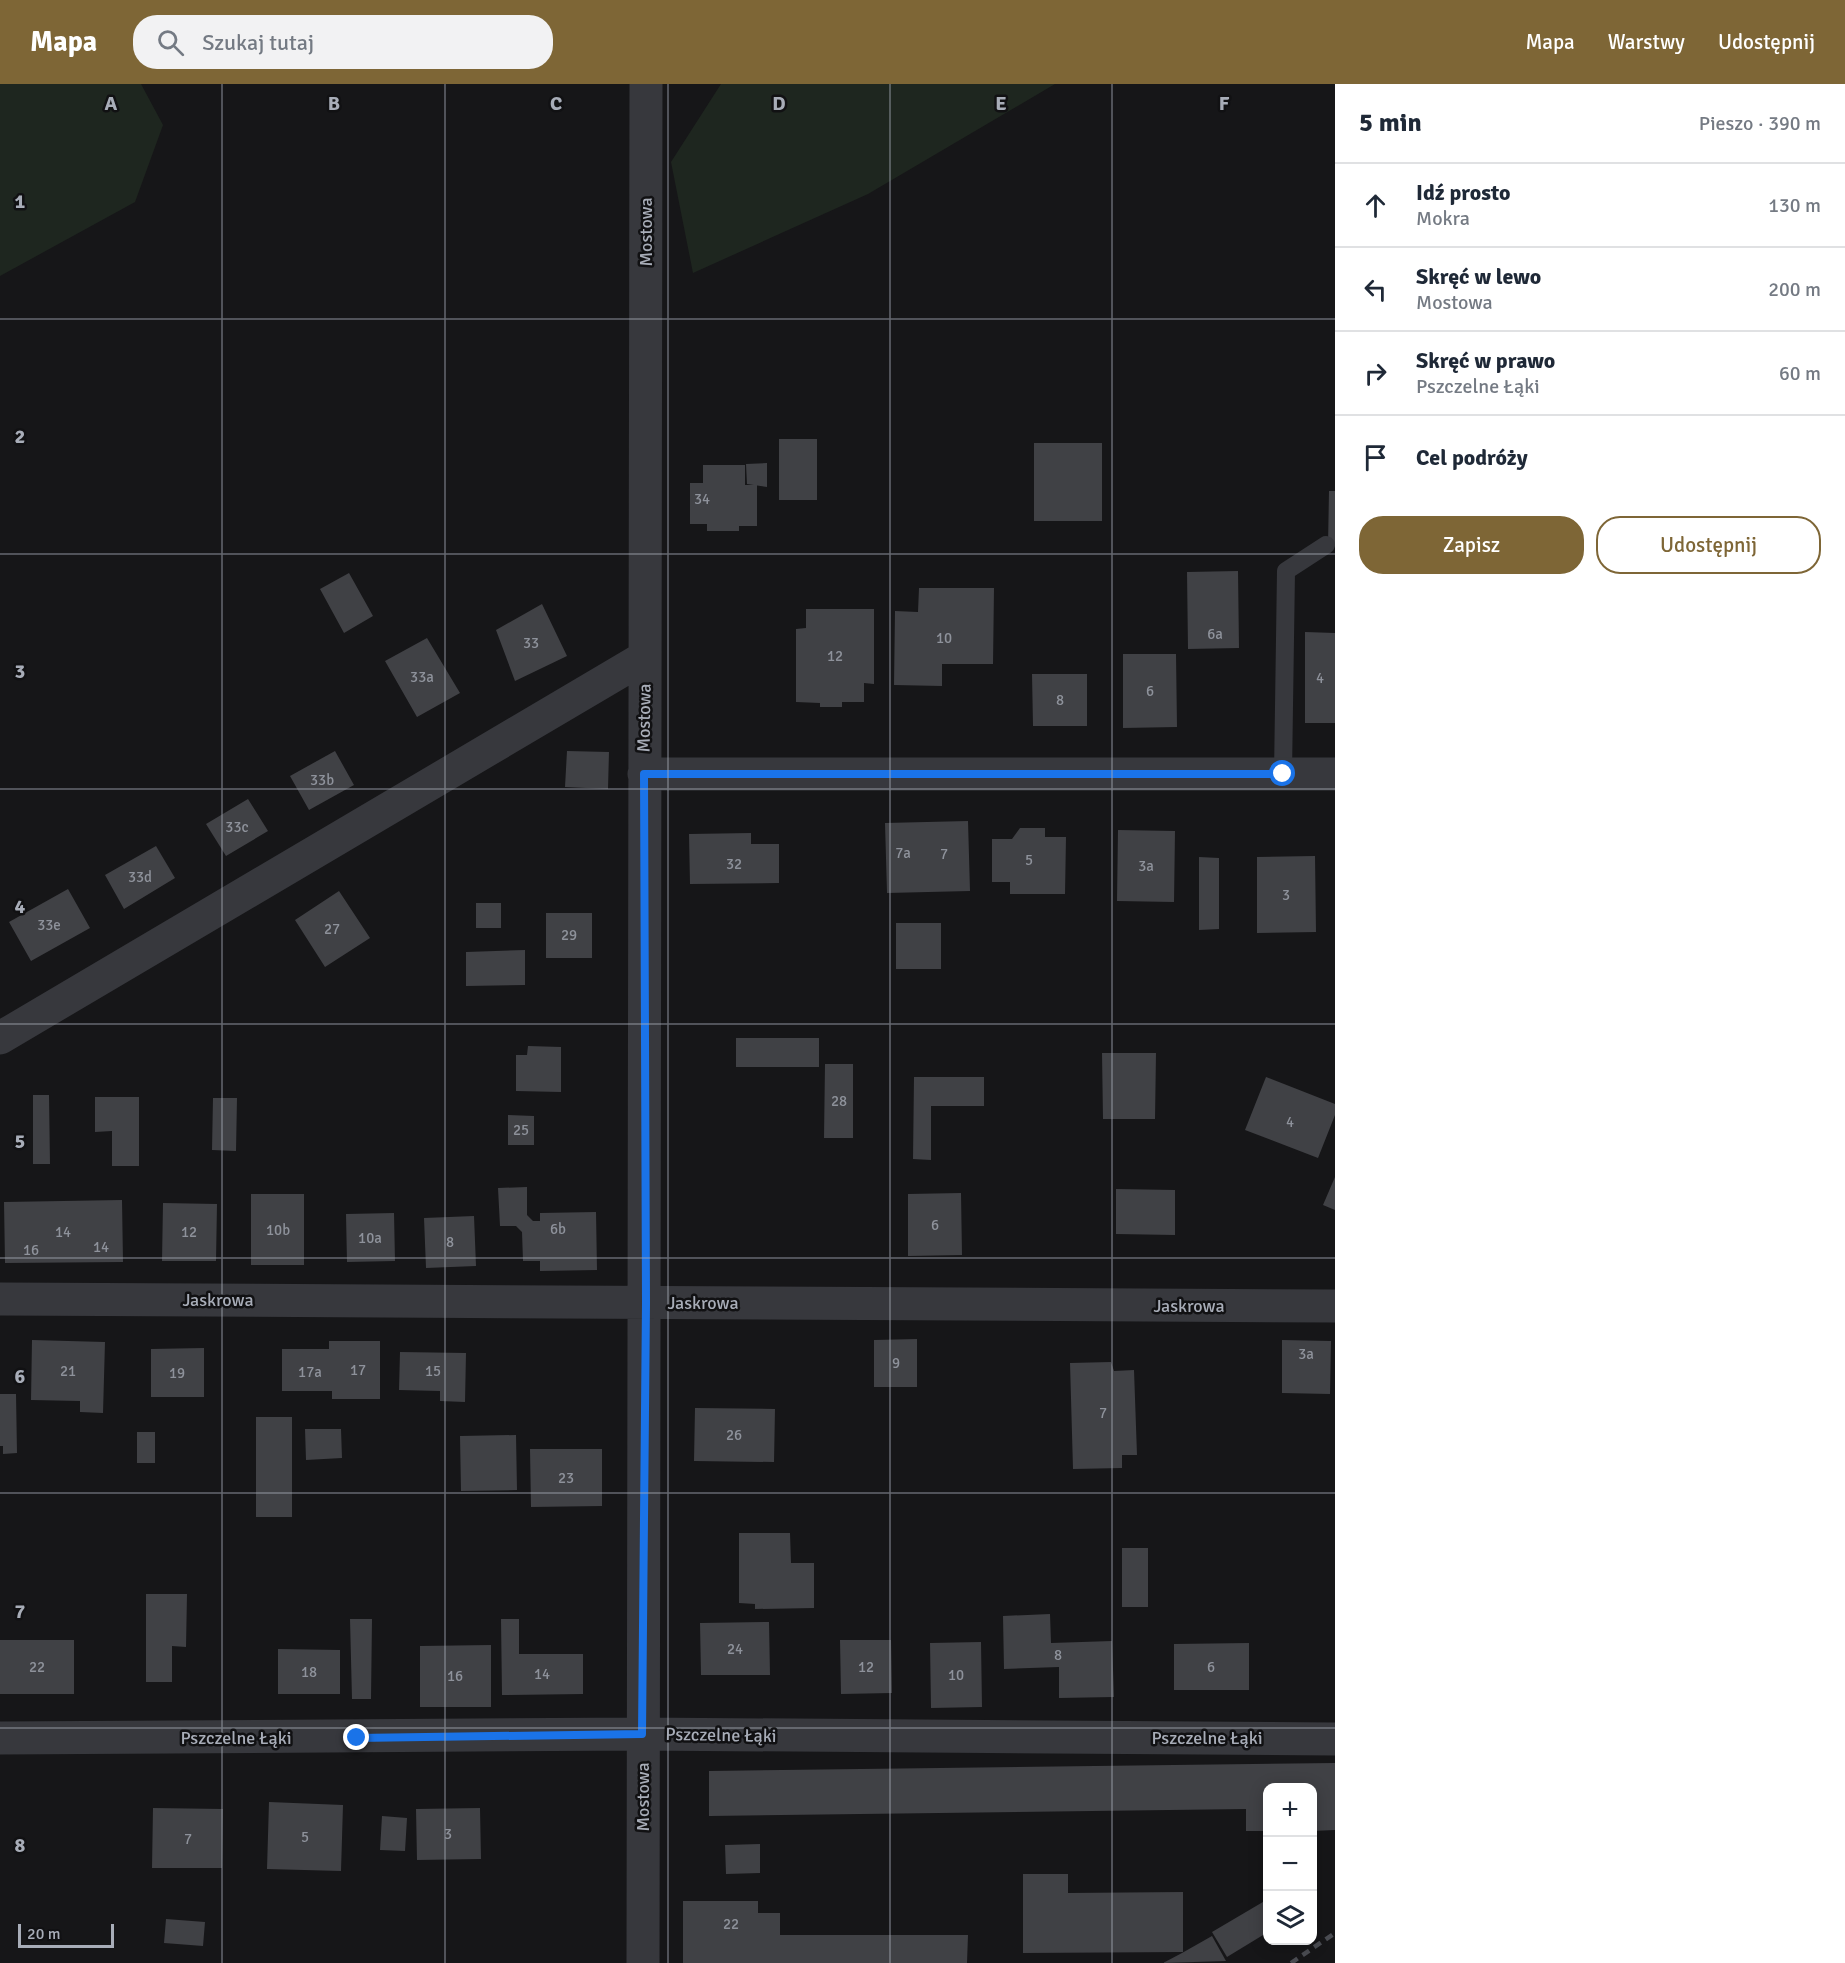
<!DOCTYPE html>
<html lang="pl">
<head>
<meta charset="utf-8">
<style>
  body { margin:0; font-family:Signika,sans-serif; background:#f2f2f3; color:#1f2937 }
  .controls { position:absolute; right:18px; bottom:18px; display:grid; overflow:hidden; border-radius:12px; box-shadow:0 3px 15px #0003 }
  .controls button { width:54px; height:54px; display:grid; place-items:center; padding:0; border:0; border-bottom:2px solid #e0e1e3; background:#fff; color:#1f2937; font:30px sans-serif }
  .scale { position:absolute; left:18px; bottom:15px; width:96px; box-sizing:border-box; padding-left:6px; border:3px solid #a8adb8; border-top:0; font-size:16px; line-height:21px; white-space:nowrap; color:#a8adb8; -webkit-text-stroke:4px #111113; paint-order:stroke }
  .stop { position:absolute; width:18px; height:18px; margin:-14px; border:4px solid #1a73e8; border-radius:50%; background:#fff }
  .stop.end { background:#1a73e8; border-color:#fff; box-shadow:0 2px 6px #0008 }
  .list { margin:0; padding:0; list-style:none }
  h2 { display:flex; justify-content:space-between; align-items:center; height:78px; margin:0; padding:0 24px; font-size:26px }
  h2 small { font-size:20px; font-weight:400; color:#747a83 }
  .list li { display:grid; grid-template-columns:39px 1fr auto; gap:18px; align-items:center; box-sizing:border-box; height:84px; padding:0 24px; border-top:2px solid #e0e1e3 }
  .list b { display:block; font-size:22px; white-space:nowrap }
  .list p { margin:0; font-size:20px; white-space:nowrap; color:#747a83 }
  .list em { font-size:20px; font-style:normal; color:#747a83 }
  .actions { display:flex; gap:12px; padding:18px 24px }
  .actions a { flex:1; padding:14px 0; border:2px solid #7e6636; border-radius:24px; text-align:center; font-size:21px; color:#7e6636 }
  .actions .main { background:#7e6636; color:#fff }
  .icon { flex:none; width:33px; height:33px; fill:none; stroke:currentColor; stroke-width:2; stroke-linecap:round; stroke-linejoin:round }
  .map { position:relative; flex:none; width:1335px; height:1879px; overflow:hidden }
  header { display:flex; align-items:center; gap:36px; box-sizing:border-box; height:84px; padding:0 30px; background:#7e6636; color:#fff }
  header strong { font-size:28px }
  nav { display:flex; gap:33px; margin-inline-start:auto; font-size:21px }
  .search { width:420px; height:54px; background:#f2f2f3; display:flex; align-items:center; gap:15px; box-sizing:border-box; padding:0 21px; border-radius:24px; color:#747a83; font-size:22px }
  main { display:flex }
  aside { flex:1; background:#fff }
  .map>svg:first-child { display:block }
  .green { fill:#1e261f }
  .building { fill:#404145 }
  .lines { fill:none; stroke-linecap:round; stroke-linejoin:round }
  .service { stroke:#37383d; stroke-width:18 }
  .minor { stroke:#37383d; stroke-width:33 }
  .rail { stroke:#4a4c52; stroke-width:4.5; stroke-dasharray:8 6; stroke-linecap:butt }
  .route { stroke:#1a73e8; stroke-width:8 }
  .grid { fill:none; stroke:#a8adb8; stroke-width:1.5; stroke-opacity:0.55 }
  .labels { text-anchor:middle; stroke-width:5; stroke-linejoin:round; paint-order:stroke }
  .number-label { font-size:15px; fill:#8e929b }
  .street-label { font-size:18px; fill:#a8adb8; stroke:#111113 }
  .grid-label { font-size:20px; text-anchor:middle; font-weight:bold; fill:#a8adb8; stroke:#111113; stroke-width:5; stroke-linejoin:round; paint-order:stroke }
</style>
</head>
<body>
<header>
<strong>Mapa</strong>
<div class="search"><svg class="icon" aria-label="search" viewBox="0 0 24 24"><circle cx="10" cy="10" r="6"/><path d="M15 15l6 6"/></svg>Szukaj tutaj</div>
<nav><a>Mapa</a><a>Warstwy</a><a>Udostępnij</a></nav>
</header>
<main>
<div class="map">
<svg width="1335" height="1879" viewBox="0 0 1335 1879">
  <rect width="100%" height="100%" fill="#161618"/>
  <path class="green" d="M0,0h141l22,41 -28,77 -135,74z
    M721,0h334l-187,110 -175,79 -22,-111z"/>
  <path class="building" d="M779,355h38v61h-38z
    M1034,359h68v78h-68z
    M767,379v24l-20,-3 -1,-20z
    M703,381h42v20h12v41h-18v5h-32v-7h-17v-41h13z
    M1329,407h6v55h-7z
    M1238,487l1,77 -51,1 -1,-77z
    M349,489l24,43 -29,17 -24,-44z
    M919,504h75l-1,76h-51v22l-48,-1 1,-74 23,1z
    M542,520l25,52 -52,25 -19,-51z
    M806,525h68v75l-10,-1v19h-22v5h-22v-4l-24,-1v-73l10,-1z
    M1305,548l30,1v90h-30z
    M427,554l33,55 -43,24 -32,-56z
    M1123,570h53l1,73 -54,1z
    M1032,590h55v52h-54z
    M335,667l19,34 -45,25 -19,-34z
    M567,667l42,1 -1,37 -43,-2z
    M248,715l20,32 -42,25 -20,-32z
    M968,737l2,70 -83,2 -2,-70z
    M1020,744h25v9h21l-1,57h-55v-12h-18v-43h20z
    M1118,746l57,1 -1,71 -57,-1z
    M751,749v11h28v39l-89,1 -1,-50z
    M156,762l19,32 -51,31 -19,-34z
    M1315,772l1,76 -59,1v-76z
    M1199,773l20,1v71l-20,1z
    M68,805l22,39 -59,33 -22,-39z
    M339,807l31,47 -45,29 -30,-47z
    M476,819h25v25h-25z
    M546,829h46v45h-46z
    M896,839h45v46h-45z
    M525,866v35l-59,1v-34z
    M736,954h83v29h-83z
    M528,962l33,1v45l-45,-1v-36h11z
    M1102,969h54l-1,66h-52z
    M825,980h28v74h-29z
    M914,993h70v29h-53v54l-18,-1z
    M1266,993l69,27v11l-17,43 -73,-28z
    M33,1011h16l1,69h-17z
    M95,1013h44v69h-27v-35l-17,1z
    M213,1014h24l-1,53 -24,-1z
    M508,1031l26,1v29h-26z
    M1335,1093v33l-12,-5z
    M527,1103v28l6,6h7v-8l56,-1 1,58 -57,1v-10h-17l-1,-29 -6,-6h-16l-2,-38z
    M1116,1105l59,1v45l-59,-1z
    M961,1109l1,62 -54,1v-62z
    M251,1110h53v71h-53z
    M122,1116l1,62 -118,1 -1,-61z
    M163,1119l54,1 -1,57h-54z
    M394,1129l1,48 -48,1 -1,-48z
    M474,1132l2,50 -50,2 -2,-50z
    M917,1255v48h-43v-47z
    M32,1256l73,2 -2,71 -23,-1v-11l-49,-1z
    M1282,1256l49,1 -1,53 -48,-1z
    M329,1257h51v58h-48v-8h-50v-42h47z
    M204,1264v49h-53v-48z
    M400,1268l66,1 -1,49 -25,-1v-10l-41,-1z
    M1111,1278l3,9 20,-1 3,85h-15v13l-49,1 -3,-106z
    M0,1310h16l1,59 -14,1v-8h-3z
    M695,1324l80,1 -1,53 -80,-1z
    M256,1333h36v100h-36z
    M305,1345h36l1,29 -36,2z
    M137,1348h18v31h-18z
    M516,1351l1,55 -56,1 -1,-55z
    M530,1365h72v57l-71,1z
    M739,1449h51l1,30h23v45l-59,1v-5l-16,-1z
    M1122,1464h26v59h-26z
    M146,1510h41l-1,53 -14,-1v36h-26z
    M1050,1530l1,29 61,-2 2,56 -55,1v-31l-55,2 -1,-53z
    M350,1535h22l-1,80h-19z
    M501,1535h18v35h64v40l-81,1z
    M769,1538l1,53h-69l-1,-52z
    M0,1556h74v54h-74z
    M840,1556h51l1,53 -51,1z
    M981,1558l1,65 -51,1 -1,-65z
    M1249,1559v47h-75v-46z
    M491,1561v62h-71v-61z
    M278,1565l62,1v44h-62z
    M1335,1679v67l-23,1v-43h-44v43h-22v-22l-537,7v-45z
    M269,1718l74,3 -2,66 -74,-2z
    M153,1724l70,1 -1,59h-70z
    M480,1724l1,51 -64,1 -1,-51z
    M382,1732l25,2 -2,33 -25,-1z
    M760,1760v29l-34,1 -1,-29z
    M1023,1790h45v19l115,-1v60l-160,1z
    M1268,1815v33l-41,25 -15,-25z
    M683,1817h75v12h22v22h188l-1,28h-284z
    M166,1835l39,3 -2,24 -39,-3z
    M1212,1852l14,25 -63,2 19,-10z"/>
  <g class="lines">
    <path class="service" d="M1283,690l3,-203 40,-26"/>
    <path class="minor" d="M644,690h691
      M0,954l645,-381
      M0,1215l1335,7
      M0,1654l642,-4 693,5
      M643,1879l3,-1879"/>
    <path class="rail" d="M1291,1879l44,-30"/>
  </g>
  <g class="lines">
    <path class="route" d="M357,1654l285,-4 4,-431 -2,-529h639"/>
  </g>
  <path class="grid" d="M222,0v1879M445,0v1879M668,0v1879M890,0v1879M1112,0v1879M0,235h1335M0,470h1335M0,705h1335M0,940h1335M0,1174h1335M0,1409h1335M0,1644h1335"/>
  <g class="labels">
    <g class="number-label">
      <text x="702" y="420">34</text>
      <text x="1215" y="555">6a</text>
      <text x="944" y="559">10</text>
      <text x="531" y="564">33</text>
      <text x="835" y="577">12</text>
      <text x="422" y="598">33a</text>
      <text x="1320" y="599">4</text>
      <text x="1150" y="612">6</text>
      <text x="1060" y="621">8</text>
      <text x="322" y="701">33b</text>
      <text x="237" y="748">33c</text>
      <text x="903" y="774">7a</text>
      <text x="944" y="775">7</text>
      <text x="1029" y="781">5</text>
      <text x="734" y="785">32</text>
      <text x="1146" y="787">3a</text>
      <text x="140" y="798">33d</text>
      <text x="1286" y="816">3</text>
      <text x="49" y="846">33e</text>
      <text x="332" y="850">27</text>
      <text x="569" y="856">29</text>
      <text x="839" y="1022">28</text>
      <text x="1290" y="1043">4</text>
      <text x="521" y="1051">25</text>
      <text x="935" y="1146">6</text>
      <text x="558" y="1150">6b</text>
      <text x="278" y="1151">10b</text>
      <text x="63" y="1153">14</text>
      <text x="189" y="1153">12</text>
      <text x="370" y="1159">10a</text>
      <text x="450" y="1163">8</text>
      <text x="101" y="1168">14</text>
      <text x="31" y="1171">16</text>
      <text x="1306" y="1275">3a</text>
      <text x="896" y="1284">9</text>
      <text x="358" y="1291">17</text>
      <text x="68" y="1292">21</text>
      <text x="433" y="1292">15</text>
      <text x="310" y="1293">17a</text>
      <text x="177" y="1294">19</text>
      <text x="1103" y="1334">7</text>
      <text x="734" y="1356">26</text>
      <text x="566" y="1399">23</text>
      <text x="735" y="1570">24</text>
      <text x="1058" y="1576">8</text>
      <text x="37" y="1588">22</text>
      <text x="866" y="1588">12</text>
      <text x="1211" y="1588">6</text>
      <text x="309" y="1593">18</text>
      <text x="542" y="1595">14</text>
      <text x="956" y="1596">10</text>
      <text x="455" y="1597">16</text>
      <text x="448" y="1755">3</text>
      <text x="305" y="1758">5</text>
      <text x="188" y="1760">7</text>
      <text x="731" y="1845">22</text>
    </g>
    <g class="street-label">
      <text transform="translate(646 148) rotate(-90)" y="6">Mostowa</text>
      <text transform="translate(644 634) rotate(-89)" y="6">Mostowa</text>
      <text x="218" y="1222">Jaskrowa</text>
      <text x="703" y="1225">Jaskrowa</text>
      <text x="1189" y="1228">Jaskrowa</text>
      <text transform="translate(721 1651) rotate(1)" y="6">Pszczelne Łąki</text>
      <text x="236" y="1660">Pszczelne Łąki</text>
      <text x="1207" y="1660">Pszczelne Łąki</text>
      <text transform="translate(643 1713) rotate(-90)" y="6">Mostowa</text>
    </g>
  </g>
  <g class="grid-label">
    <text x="111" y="26">A</text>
    <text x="334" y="26">B</text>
    <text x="556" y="26">C</text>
    <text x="779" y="26">D</text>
    <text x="1001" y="26">E</text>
    <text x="1224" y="26">F</text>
    <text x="20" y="124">1</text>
    <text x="20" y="359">2</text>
    <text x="20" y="594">3</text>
    <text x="20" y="829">4</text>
    <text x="20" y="1064">5</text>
    <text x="20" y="1299">6</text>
    <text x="20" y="1534">7</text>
    <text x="20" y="1768">8</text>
  </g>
</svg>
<div class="controls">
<button>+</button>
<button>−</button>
<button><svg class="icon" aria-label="layers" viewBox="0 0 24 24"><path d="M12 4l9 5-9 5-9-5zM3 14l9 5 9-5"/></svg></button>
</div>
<div class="scale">20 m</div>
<div class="stop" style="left:1283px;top:690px"></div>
<div class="stop end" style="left:357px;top:1654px"></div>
</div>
<aside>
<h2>5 min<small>Pieszo · 390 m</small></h2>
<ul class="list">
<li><svg class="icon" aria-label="ahead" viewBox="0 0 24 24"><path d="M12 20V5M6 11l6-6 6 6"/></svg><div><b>Idź prosto</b><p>Mokra</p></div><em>130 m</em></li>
<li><svg class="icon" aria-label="left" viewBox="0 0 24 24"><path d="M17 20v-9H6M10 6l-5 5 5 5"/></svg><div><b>Skręć w lewo</b><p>Mostowa</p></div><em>200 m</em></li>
<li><svg class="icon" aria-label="right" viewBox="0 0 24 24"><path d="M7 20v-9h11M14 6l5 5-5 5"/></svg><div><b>Skręć w prawo</b><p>Pszczelne Łąki</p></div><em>60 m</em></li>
<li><svg class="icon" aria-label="arrive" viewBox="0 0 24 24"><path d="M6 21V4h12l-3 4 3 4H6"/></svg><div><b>Cel podróży</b></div></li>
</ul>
<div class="actions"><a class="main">Zapisz</a><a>Udostępnij</a></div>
</aside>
</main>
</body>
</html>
